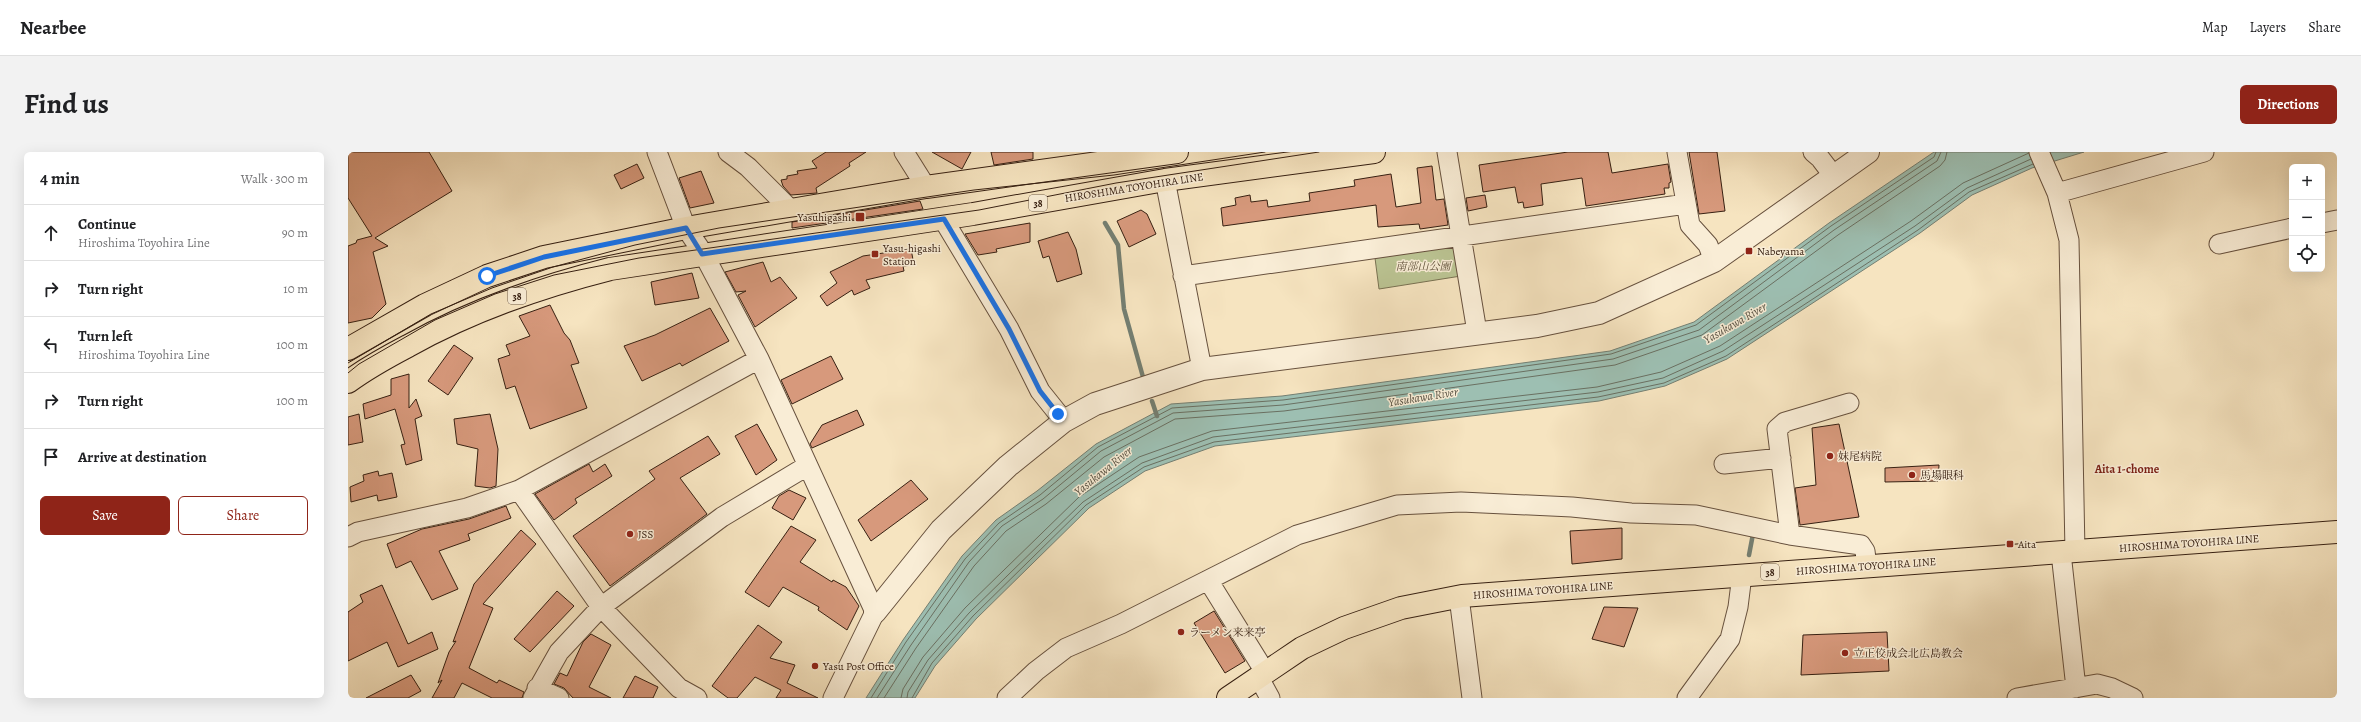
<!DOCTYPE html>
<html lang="en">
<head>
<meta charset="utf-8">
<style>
  body { margin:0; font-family:Alegreya,"Noto Serif JP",serif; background:#f2f2f2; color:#202124 }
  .controls { position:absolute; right:12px; top:12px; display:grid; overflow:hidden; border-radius:6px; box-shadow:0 4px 16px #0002 }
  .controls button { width:36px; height:36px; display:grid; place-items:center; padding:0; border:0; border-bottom:1px solid #e0e0e0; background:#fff; color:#202124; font:20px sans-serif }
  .stop { position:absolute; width:12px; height:12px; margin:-9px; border:3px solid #1a73e8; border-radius:50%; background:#fff }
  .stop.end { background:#1a73e8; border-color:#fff; box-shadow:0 1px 4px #0008 }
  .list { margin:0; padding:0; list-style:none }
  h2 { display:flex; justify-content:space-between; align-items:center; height:52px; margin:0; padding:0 16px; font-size:17px }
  h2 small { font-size:13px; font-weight:400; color:#757577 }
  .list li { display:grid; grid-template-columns:26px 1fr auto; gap:12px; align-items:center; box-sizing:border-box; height:56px; padding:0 16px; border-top:1px solid #e0e0e0 }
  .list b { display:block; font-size:15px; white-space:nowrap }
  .list p { margin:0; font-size:13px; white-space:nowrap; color:#757577 }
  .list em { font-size:13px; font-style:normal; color:#757577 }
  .actions { display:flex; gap:8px; padding:12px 16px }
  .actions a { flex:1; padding:9px 0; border:1px solid #8f2418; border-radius:6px; text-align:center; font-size:14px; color:#8f2418 }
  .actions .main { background:#8f2418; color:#fff }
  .icon { flex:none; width:22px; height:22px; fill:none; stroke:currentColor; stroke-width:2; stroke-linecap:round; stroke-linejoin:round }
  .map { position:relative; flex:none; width:1989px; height:546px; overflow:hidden; border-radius:6px }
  header { display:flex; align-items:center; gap:24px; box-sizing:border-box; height:56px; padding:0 20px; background:#fff; border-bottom:1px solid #e0e0e0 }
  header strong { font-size:19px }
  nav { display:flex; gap:22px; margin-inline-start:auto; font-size:14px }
  .intro { display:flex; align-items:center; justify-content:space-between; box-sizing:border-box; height:96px; padding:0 24px }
  h1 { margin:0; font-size:28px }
  .button { padding:10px 18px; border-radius:6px; background:#8f2418; color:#fff; font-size:14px; font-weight:700 }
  main { display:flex; gap:24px; padding:0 24px }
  aside { flex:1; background:#fff; border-radius:6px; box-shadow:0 4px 16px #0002 }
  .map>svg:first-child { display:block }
  .green { fill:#bbc493; stroke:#797252 }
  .water { fill:#9dbfb2; stroke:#747f72 }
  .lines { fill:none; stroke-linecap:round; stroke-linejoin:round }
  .shore { stroke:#6a7062; stroke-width:1 }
  .stream { stroke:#747f72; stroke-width:4.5 }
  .building { fill:#d7997c; stroke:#372012 }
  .minor-casing { stroke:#67513e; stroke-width:21 }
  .tertiary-casing { stroke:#67513e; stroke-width:24 }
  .primary-casing { stroke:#372012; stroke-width:24 }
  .minor { stroke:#f9edd6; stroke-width:19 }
  .tertiary { stroke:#f9edd6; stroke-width:22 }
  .primary { stroke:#f6e4c0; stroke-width:22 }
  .tram { stroke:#372012; stroke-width:1 }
  .route { stroke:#1a73e8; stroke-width:5 }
  .poi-dot { fill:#8f2418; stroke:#f9edd6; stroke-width:1.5 }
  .labels { text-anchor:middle; stroke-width:3; stroke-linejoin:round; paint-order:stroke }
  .shield { fill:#f9edd6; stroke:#715e4d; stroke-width:1 }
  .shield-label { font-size:10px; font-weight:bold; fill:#372012 }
  .street-label { font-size:11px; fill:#372012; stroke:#f9edd6 }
  .poi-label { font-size:11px; fill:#372012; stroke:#f9edd6; text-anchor:start }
  .park-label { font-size:11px; font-style:italic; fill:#5f5139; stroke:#f9edd6 }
  .water-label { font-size:12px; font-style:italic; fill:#565042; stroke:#f9edd6 }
  .neighbourhood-label { font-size:12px; font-weight:bold; fill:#7a1f14; stroke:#f9edd6 }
</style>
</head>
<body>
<header>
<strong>Nearbee</strong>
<nav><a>Map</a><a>Layers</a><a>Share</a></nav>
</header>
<div class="intro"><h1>Find us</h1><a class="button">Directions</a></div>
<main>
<aside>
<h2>4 min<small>Walk · 300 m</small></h2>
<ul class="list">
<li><svg class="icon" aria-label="ahead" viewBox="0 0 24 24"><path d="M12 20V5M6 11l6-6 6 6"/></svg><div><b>Continue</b><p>Hiroshima Toyohira Line</p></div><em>90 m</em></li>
<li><svg class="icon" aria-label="right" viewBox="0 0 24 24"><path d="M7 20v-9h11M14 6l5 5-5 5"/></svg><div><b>Turn right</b></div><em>10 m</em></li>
<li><svg class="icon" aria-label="left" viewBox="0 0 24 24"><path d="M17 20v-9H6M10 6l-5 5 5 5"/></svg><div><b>Turn left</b><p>Hiroshima Toyohira Line</p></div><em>100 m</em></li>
<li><svg class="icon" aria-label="right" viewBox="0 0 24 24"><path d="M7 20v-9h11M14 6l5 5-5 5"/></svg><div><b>Turn right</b></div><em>100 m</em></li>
<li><svg class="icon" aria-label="arrive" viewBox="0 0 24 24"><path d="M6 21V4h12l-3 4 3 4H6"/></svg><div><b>Arrive at destination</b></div></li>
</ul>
<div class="actions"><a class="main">Save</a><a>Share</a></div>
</aside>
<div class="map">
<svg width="1989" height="546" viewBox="0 0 1989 546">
  <rect width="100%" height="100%" fill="#f6e4c0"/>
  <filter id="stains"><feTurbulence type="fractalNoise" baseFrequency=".005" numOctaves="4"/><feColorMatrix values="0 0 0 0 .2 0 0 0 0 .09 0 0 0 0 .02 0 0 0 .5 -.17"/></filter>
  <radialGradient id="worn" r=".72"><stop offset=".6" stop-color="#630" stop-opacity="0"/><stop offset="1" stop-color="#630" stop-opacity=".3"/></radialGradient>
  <path class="green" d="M1108,93l5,31 -82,13 -4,-31z"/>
  <path class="water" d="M1586,0h150l-52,16 -60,27 -52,38 -193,126 -62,27 -66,15 -384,45 -70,25 -56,37 -113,111 -41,47 -20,32h-49l37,-58 59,-84 34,-36 41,-29 59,-47 75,-40 111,-8 328,-45 84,-29 135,-99z"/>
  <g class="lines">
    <path class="shore" d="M523,546l35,-56 59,-83 34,-36 41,-28 58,-48 74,-39 111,-8 328,-46 85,-29 135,-99 103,-69 2,-5
      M529,546l34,-53 58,-83 33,-36 41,-27 58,-48 72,-38 110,-8 330,-46 86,-29 135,-100 103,-69 4,-9
      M536,546l32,-50 58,-82 32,-35 40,-27 58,-47 71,-38 109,-8 331,-46 87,-30 136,-100 102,-69 5,-6 2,-8
      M553,546l2,-9 20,-32 42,-49 114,-111 60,-40 73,-26 385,-44 64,-15 59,-26 191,-125 52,-38 66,-30
      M559,546l1,-6 20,-32 41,-47 114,-111 59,-39 71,-26 385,-45 65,-14 60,-27 192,-125 52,-38 64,-29
      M564,546l20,-35 41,-47 113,-111 58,-38 70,-25 384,-45 66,-14 62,-27 192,-126 51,-38 64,-28"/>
    <path class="stream" d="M757,71l13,22 6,64 19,68
      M804,249l5,15
      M1401,403l4,-21"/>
  </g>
  <path class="building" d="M0,0h81l23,39 -77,47 13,8 -15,6 13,52 -14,14 -24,5v-77l8,-3 1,-3 15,-4 -24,-38z
    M478,0h40l-17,11 1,3 -34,22 1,5 -26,2 -8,-9 -2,-6 6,-1v-3l11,-2 -1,-3 20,-3 -5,-7z
    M584,0h39l-9,17z
    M643,0h42v7l-39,6z
    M1220,0h40l4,21 56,-9 3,18 -2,1v5h-5l1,6 -79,12 -4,-28 -41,6 2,21 -19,3 -1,-6 -5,1 -3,-16 -32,5 -4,-27z
    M1341,0h28l8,59 -26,3z
    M289,12l7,14 -23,11 -7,-14z
    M1084,14l4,34 8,-1 4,26 -28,4 -1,-5 -41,3 -2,-22 -153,21 -2,-18 15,-3 -1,-7 15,-3 1,7 16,-2 1,7 42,-6 -1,-8 46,-7 -1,-6 37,-6 5,33 25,-4 -4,-35z
    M353,19l13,32 -24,5 -11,-30z
    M1137,43l2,12 -19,4 -2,-13z
    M572,49l3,8 -131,19v-6z
    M793,58l6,4 9,20 -27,13 -12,-26z
    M682,71v19l-34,7 1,3 -19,3 -13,-21z
    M720,80l8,17 6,25 -25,8 -8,-26 -6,2 -5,-17z
    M563,97l3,16 -11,1 1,5 -38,9 4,8 -16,7 -2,-5 -25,16 -7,-10 17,-13 -7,-11 33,-16z
    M415,110l8,20 9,-5 17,21 -42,29 -17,-32 8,-4 -10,1 -11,-20z
    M344,121l7,25 -44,7 -4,-23z
    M202,153l14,28 6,7 9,23 -8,2 16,43 -57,21 -15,-43 -9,3 -8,-30 12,-4 -4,-10 24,-9 -11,-20z
    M362,156l19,33 -47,25 -2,-3 -38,18 -18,-35 31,-11z
    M106,193l19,13 -25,37 -20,-14z
    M483,204l12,23 -51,25 -11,-24z
    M61,222v34l7,-9 6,17 -7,3 7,41 -16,5 -5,-20 4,-1 -10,-35 -30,10 -2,-15 28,-9v-16z
    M509,258l7,15 -52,23 -2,-4 12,-19z
    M11,262l4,28 -15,3v-28z
    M142,262l8,35 -2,37 -6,2 -15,-2 3,-37 -21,-5 -3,-25z
    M409,272l20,36 -21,15 -21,-39z
    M1491,272l20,93 -59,8 -5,-37 21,-3 -4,-57z
    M360,284l12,18 -40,24 27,36 -97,72 -37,-50 82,-57 -6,-8z
    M241,312l4,8 12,-8 7,12 -37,23 2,4 -23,17 -19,-26z
    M1591,313l-1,16 -53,1v-14z
    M30,319l1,5 13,-3 5,24 -19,4 -1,-6 -26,7 -1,-15 14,-6 -1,-6z
    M563,328l17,19 -57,42 -13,-21z
    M441,338l17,8 -13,22 -21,-12 7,-12z
    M158,354l5,12 -43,16 2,6 -31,11 19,38 -26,11 -21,-39 -15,7 -9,-24 35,-15 47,-10z
    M443,374l25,14 -16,22 32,20 1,-2 13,7 13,19 -12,24 -29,-20 1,-3 -36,-20 -14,20 -24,-15z
    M1274,376v31l-50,5 -2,-33z
    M173,378l15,14 -53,60 10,4 -24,60 28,15 2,-3 25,12 -2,6h-30l-30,-15 -8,15h-22l10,-18 -4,3 11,-31 7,-11 -3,1 21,-58z
    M34,433l26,59 24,-12 6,17 -40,18 -11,-25 -39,19v-49l15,-10 -3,-7z
    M209,439l17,15 -44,46 -16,-13z
    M1256,455l34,1 -14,39 -32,-8z
    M866,459l31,50 -20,12 -31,-50z
    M410,473l24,17 -12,16 25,7 -8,18 31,15h-42l5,-8 -26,-13 -18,21h-9l-16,-12z
    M1539,480l2,39 -88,4 2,-40z
    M243,482l20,11 -22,42 22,11h-38l-9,-10 -10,-4 6,-11 7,3 16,-34z
    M63,523l10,16 -13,7h-42z
    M287,524l23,11 -5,11h-30z"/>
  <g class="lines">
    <defs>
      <path id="minor" d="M309,0l29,76 17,25 56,106 116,253 -42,86
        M380,0l20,15 43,43
        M556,0l22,35
        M1099,0l30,180
        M1329,0l13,73 18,20 6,16
        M1465,0l7,6 13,17
        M1691,0l18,41 12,47 6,312
        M817,28l37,189
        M1709,41l147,-41
        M595,67l66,110 31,62 24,30
        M1974,71l15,-3
        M1871,92l73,-16
        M835,124l503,-72
        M1376,312l57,-6
        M171,338l82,117 78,81 18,10
        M1442,383l-13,-106 8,-7 64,-19
        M0,385l10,-5 109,-24 52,-18 240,-131
        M1713,401l15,135
        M860,428l57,92
        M1111,445l13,101
        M910,524l12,22
        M189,536l22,10
        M185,546l26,-46 42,-45 121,-90 85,-51
        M659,546l29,-27 30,-23 55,-24 176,-89 100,-30 64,-3 111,5 59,6 65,2 94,20 71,10 4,6 2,16
        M1339,546l43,-59 8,-32 4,-32
        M1669,546l80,-14 15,4 21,10"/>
      <path id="tertiary" d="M527,460l66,-82 67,-64 56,-45 31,-17 107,-35 335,-43 62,-13 115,-52 154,-109"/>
      <path id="primary" d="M0,197l77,-44 62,-29 57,-19 142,-29 240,-41 251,-35
        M0,230c19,-14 39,-25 60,-36 64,-36 131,-59 202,-77l363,-55 192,-34 209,-28
        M880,546l74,-50 42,-20 57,-20 61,-12 875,-64"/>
    </defs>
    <use href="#minor" class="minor-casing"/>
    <use href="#tertiary" class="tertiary-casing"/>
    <use href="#primary" class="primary-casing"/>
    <use href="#minor" class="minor"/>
    <use href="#tertiary" class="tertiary"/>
    <use href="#primary" class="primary"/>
    <path class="tram" d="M0,211l83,-49 61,-26 61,-21 82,-22 84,-17 255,-38 140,-15 151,-23
      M0,221l11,-9 76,-44 60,-26 59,-19 85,-17 340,-48 137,-27 203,-31"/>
  </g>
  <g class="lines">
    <path class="route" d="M139,124l57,-19 142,-29 16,26 242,-35 65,110 31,62 18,23"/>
  </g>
  <g class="poi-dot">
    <rect x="507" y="60" width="10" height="10" rx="2"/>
    <rect x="1397" y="95" width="8" height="8" rx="2"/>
    <rect x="523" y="98" width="8" height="8" rx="2"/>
    <circle cx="1482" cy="304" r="4"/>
    <circle cx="1564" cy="323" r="4"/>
    <circle cx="282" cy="382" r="4"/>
    <rect x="1658" y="388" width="8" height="8" rx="2"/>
    <circle cx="833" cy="480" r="4"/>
    <circle cx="1497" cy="501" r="4"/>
    <circle cx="467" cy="514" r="4"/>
  </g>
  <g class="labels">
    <g class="shield">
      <rect x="681" y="43" width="18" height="16" rx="3"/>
      <rect x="160" y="136" width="18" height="16" rx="3"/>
      <rect x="1413" y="412" width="18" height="16" rx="3"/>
    </g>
    <g class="shield-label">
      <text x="690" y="55">38</text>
      <text x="169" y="148">38</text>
      <text x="1422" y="424">38</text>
    </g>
    <g class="street-label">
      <text transform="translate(786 35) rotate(-9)" y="4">HIROSHIMA TOYOHIRA LINE</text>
      <text transform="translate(1841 391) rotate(-4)" y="4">HIROSHIMA TOYOHIRA LINE</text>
      <text transform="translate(1518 414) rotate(-4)" y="4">HIROSHIMA TOYOHIRA LINE</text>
      <text transform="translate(1195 438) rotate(-4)" y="4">HIROSHIMA TOYOHIRA LINE</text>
    </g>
    <g class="poi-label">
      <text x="503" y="69" text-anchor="end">Yasuhigashi</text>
      <text x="535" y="100">Yasu-higashi<tspan x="535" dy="13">Station</tspan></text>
      <text x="1409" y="103">Nabeyama</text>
      <text x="1490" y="308">妹尾病院</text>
      <text x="1572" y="327">馬場眼科</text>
      <text x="290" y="386">JSS</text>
      <text x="1670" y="396">Aita</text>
      <text x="841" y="484">ラーメン来来亭</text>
      <text x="1505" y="505">立正佼成会北広島教会</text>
      <text x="475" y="518">Yasu Post Office</text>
    </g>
    <g class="park-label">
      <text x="1075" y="118">南部山公園</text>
    </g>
    <g class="water-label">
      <text transform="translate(1387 171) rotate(-30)" y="4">Yasukawa River</text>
      <text transform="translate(1075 245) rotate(-9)" y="4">Yasukawa River</text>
      <text transform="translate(755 319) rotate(-39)" y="4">Yasukawa River</text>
    </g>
    <g class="neighbourhood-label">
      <text x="1779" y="321">Aita 1-chome</text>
    </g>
  </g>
  <rect width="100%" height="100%" filter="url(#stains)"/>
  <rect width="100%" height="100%" fill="url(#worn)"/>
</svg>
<div class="controls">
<button>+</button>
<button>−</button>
<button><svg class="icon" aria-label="locate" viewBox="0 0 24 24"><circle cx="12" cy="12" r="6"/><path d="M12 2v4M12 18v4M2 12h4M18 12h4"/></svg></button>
</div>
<div class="stop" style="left:139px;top:124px"></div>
<div class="stop end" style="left:710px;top:262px"></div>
</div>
</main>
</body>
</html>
